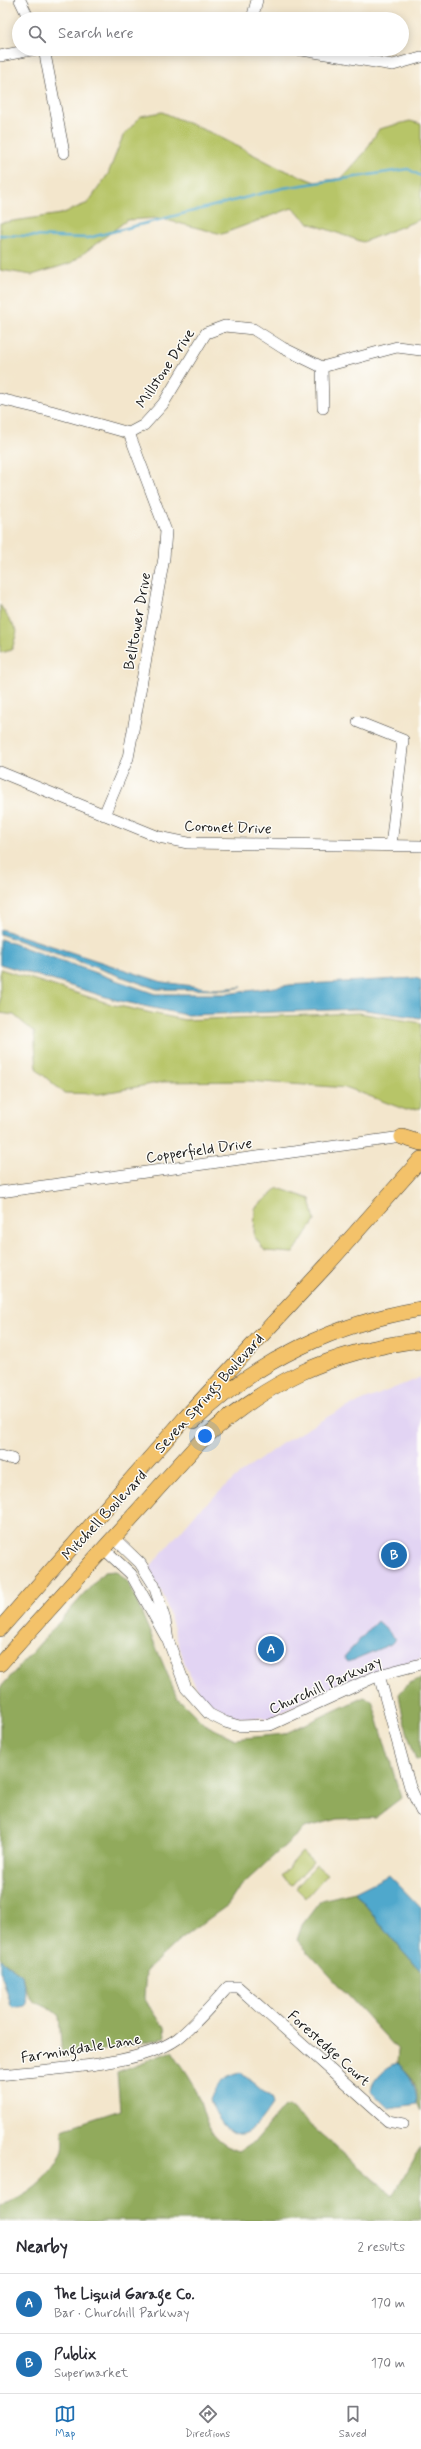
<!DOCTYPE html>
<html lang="en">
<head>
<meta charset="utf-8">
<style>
  body { margin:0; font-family:Mynerve,sans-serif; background:#f2f2f3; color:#2b2b33 }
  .you { position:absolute; left:205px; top:1436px; width:14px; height:14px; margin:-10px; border:3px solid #fff; border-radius:50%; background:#1a73e8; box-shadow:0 0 0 6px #1a73e833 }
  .badge { display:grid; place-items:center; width:26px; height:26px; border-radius:50%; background:#1f6fb2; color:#fff; font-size:13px; font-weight:700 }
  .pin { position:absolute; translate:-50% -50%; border:2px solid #fff; box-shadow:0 1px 4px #0006 }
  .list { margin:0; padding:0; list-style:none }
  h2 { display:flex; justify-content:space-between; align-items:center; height:52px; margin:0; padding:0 16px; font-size:17px }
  h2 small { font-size:13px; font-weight:400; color:#7c7c81 }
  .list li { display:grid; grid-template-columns:26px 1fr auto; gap:12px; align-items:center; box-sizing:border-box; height:60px; padding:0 16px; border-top:1px solid #e1e1e2 }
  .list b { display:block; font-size:15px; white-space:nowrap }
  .list p { margin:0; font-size:13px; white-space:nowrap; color:#7c7c81 }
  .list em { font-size:13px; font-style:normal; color:#7c7c81 }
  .icon { flex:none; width:22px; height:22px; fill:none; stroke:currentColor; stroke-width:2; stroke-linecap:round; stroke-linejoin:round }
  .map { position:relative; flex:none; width:421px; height:2221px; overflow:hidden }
  .search { position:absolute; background:#fff; box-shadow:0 2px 10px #0003; left:12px; right:12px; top:12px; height:44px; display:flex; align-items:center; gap:10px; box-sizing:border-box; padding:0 14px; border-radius:22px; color:#7c7c81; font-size:15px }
  .sheet { height:172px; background:#fff }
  nav { display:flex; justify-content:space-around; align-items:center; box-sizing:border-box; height:56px; border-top:1px solid #e1e1e2; background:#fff; font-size:11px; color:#7c7c81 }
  nav a { display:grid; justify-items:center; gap:2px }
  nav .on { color:#1f6fb2 }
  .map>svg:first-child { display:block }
  .built { fill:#e2d4f3 }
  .green { fill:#b7c567; stroke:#6a7042 }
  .forest { fill:#91aa5c; stroke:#56633c }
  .water { fill:#4fa8cc; stroke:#366274 }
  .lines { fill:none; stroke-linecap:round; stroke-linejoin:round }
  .stream { stroke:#4fa8cc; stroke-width:2.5 }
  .minor-casing { stroke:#3c3a36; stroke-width:12 }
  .major-casing { stroke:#3c3a36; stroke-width:16 }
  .minor { stroke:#fff; stroke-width:11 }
  .major { stroke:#f3c26a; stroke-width:15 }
  .labels { text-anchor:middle; stroke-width:3; stroke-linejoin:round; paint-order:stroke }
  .street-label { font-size:15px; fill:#1c1c1c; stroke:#fdfcf7 }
</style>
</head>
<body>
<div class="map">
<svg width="421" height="2221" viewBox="0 0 421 2221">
  <rect width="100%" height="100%" fill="#fdfcf7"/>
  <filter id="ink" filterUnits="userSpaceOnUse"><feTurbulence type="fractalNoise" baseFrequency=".025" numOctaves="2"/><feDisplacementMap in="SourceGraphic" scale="8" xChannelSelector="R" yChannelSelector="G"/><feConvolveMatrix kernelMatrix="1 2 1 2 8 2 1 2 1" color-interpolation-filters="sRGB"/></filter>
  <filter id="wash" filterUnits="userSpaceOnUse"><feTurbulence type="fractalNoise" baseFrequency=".012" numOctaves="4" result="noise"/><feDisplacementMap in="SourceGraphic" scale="16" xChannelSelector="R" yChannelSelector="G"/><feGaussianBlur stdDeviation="0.9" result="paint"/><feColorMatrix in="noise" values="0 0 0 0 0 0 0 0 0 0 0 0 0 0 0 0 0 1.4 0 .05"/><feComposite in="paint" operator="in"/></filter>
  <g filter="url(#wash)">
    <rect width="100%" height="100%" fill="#f3e6cc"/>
    <path class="built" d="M421,1377v281l-55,17 -54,22 -42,21 -36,-1 -32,-20 -16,-29 -22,-71 -15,-29 49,-57 37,-33 46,-34 55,-32z"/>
    <path class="green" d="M162,112l52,22 65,34 36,14 27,-4 23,-26 14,-23 31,-8 11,3v95l-58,23 -54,-19 -17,-15 -70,26 -64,-16 -31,2 -56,43 -39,12 -32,-5v-47l61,-9 27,-11 20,-29 15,-38 18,-20z
      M0,605l17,26 -5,19 -12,3z
      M0,969l114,36 70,15 175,-7 62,10v85l-15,2 -58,-22 -100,-7 -85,1 -64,12 -35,-1 -27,-23 -3,-38 -20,-17 -14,-2z
      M278,1188l32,11 5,22 -22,32 -28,-2 -11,-15 1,-28z
      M302,1852l11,10 -21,23 -11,-9z
      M316,1865l11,9 -21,24 -10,-10z"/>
    <path class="forest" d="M116,1571l13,12 48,114 27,27 31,15 49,-5 80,-37 8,3 29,98 -26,20 -37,1 -34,9 -65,60 -11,17 -49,35 -33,31 -2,27 20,29 1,11 -103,20 -3,-42c-21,-20 -29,-2 -37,-41l-22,-16v-271l104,-116z
      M421,1678v81l-5,1 -13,-42 -4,-24 10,-11z
      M355,1892l48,60 18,19v140c-4,-7 -4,-11 -4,-19 -2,-13 -10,-21 -20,-29l1,-13 -101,-110 5,-15 19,-25z
      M172,2051c7,11 15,21 21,32 14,28 9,57 46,68l17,-11 27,-32 5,-2 105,90 28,-49v74h-421v-16c24,-5 53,-29 62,-52 3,-6 1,-17 1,-24l57,-19 -3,-38z"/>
    <path class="water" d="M0,929l162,53 53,7 27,-2 -16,3 -69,-1 -157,-55z
      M0,939l155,55h71l64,-9 125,-7 6,2v38l-62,-9 -173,6 -70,-15 -116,-36z
      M377,1621l19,18 -5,5 -43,18 -4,-5z
      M389,1875l32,33v63l-18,-19 -48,-60z
      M0,1959l22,16 5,28 -1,3 -13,2 -2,-2 -11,-37z
      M397,2063c15,12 19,23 20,41l-28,4 -18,-18c1,-11 16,-24 26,-27z
      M240,2072l31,26 2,6c-7,9 -14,22 -25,28 -20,10 -32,-17 -38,-32 7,-17 12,-23 30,-28z"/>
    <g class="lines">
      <path class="stream" d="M0,235l88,3 195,-50 125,-19 13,7"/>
    </g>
  </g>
  <g filter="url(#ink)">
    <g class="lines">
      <defs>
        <path id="minor" d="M20,0l9,19
          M252,19l5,-19
          M44,49l20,104
          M296,49l97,16 28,-8
          M0,56l36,-7
          M322,367l1,41
          M0,399l51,12 78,22 15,-8 19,-21 43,-71 19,-7 28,3 30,19 39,19 75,-20 24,3
          M358,722l45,18 -12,106
          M0,772l159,65 29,6 233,3
          M104,815l24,-57 36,-200 2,-27 -37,-98
          M0,1192l402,-55
          M0,1456l12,3
          M114,1538l26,25 14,22 11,35 3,20 18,48 23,26 16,8 14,4 31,-1 109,-50 42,-11
          M104,1549l27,25 35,63
          M379,1675l31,112 11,24
          M0,2075c48,-6 139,-9 177,-36 19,-15 35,-34 51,-52h10l150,134 15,3"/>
        <path id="major" d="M402,1137l19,6
          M194,1421c61,-60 143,-98 227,-112
          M0,1629l185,-211 142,-153 94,-106
          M0,1664l198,-220c67,-62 132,-93 223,-104"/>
      </defs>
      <use href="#minor" class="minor-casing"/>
      <use href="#major" class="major-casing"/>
      <use href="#minor" class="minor"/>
      <use href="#major" class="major"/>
    </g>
  </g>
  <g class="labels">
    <g class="street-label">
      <text transform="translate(165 368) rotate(-56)" y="5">Millstone Drive</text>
      <text transform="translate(137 621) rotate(-80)" y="5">Belltower Drive</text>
      <text transform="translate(228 827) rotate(2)" y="5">Coronet Drive</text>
      <text transform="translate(199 1150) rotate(-8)" y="5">Copperfield Drive</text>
      <text transform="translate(209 1393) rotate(-48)" y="5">Seven Springs Boulevard</text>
      <text transform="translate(104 1515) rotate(-47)" y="5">Mitchell Boulevard</text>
      <text transform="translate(325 1685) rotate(-24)" y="5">Churchill Parkway</text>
      <text transform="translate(81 2048) rotate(-9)" y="5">Farmingdale Lane</text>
      <text transform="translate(329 2048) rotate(42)" y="5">Forestedge Court</text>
    </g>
  </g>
</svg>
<div class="you"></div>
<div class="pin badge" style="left:271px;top:1649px">A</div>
<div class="pin badge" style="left:394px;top:1555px">B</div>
<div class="search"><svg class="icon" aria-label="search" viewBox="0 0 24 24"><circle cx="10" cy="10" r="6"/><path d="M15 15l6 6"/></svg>Search here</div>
</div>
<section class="sheet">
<h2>Nearby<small>2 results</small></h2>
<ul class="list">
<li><span class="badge">A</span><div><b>The Liquid Garage Co.</b><p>Bar · Churchill Parkway</p></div><em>170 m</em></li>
<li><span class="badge">B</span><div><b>Publix</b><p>Supermarket</p></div><em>170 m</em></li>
</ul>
</section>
<nav>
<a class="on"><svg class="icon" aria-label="map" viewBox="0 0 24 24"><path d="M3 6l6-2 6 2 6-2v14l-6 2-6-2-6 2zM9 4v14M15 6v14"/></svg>Map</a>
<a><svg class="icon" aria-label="directions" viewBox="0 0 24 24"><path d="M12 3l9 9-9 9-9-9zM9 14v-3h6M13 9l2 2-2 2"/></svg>Directions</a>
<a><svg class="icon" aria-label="saved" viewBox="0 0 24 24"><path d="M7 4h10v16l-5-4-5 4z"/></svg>Saved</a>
</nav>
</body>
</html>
